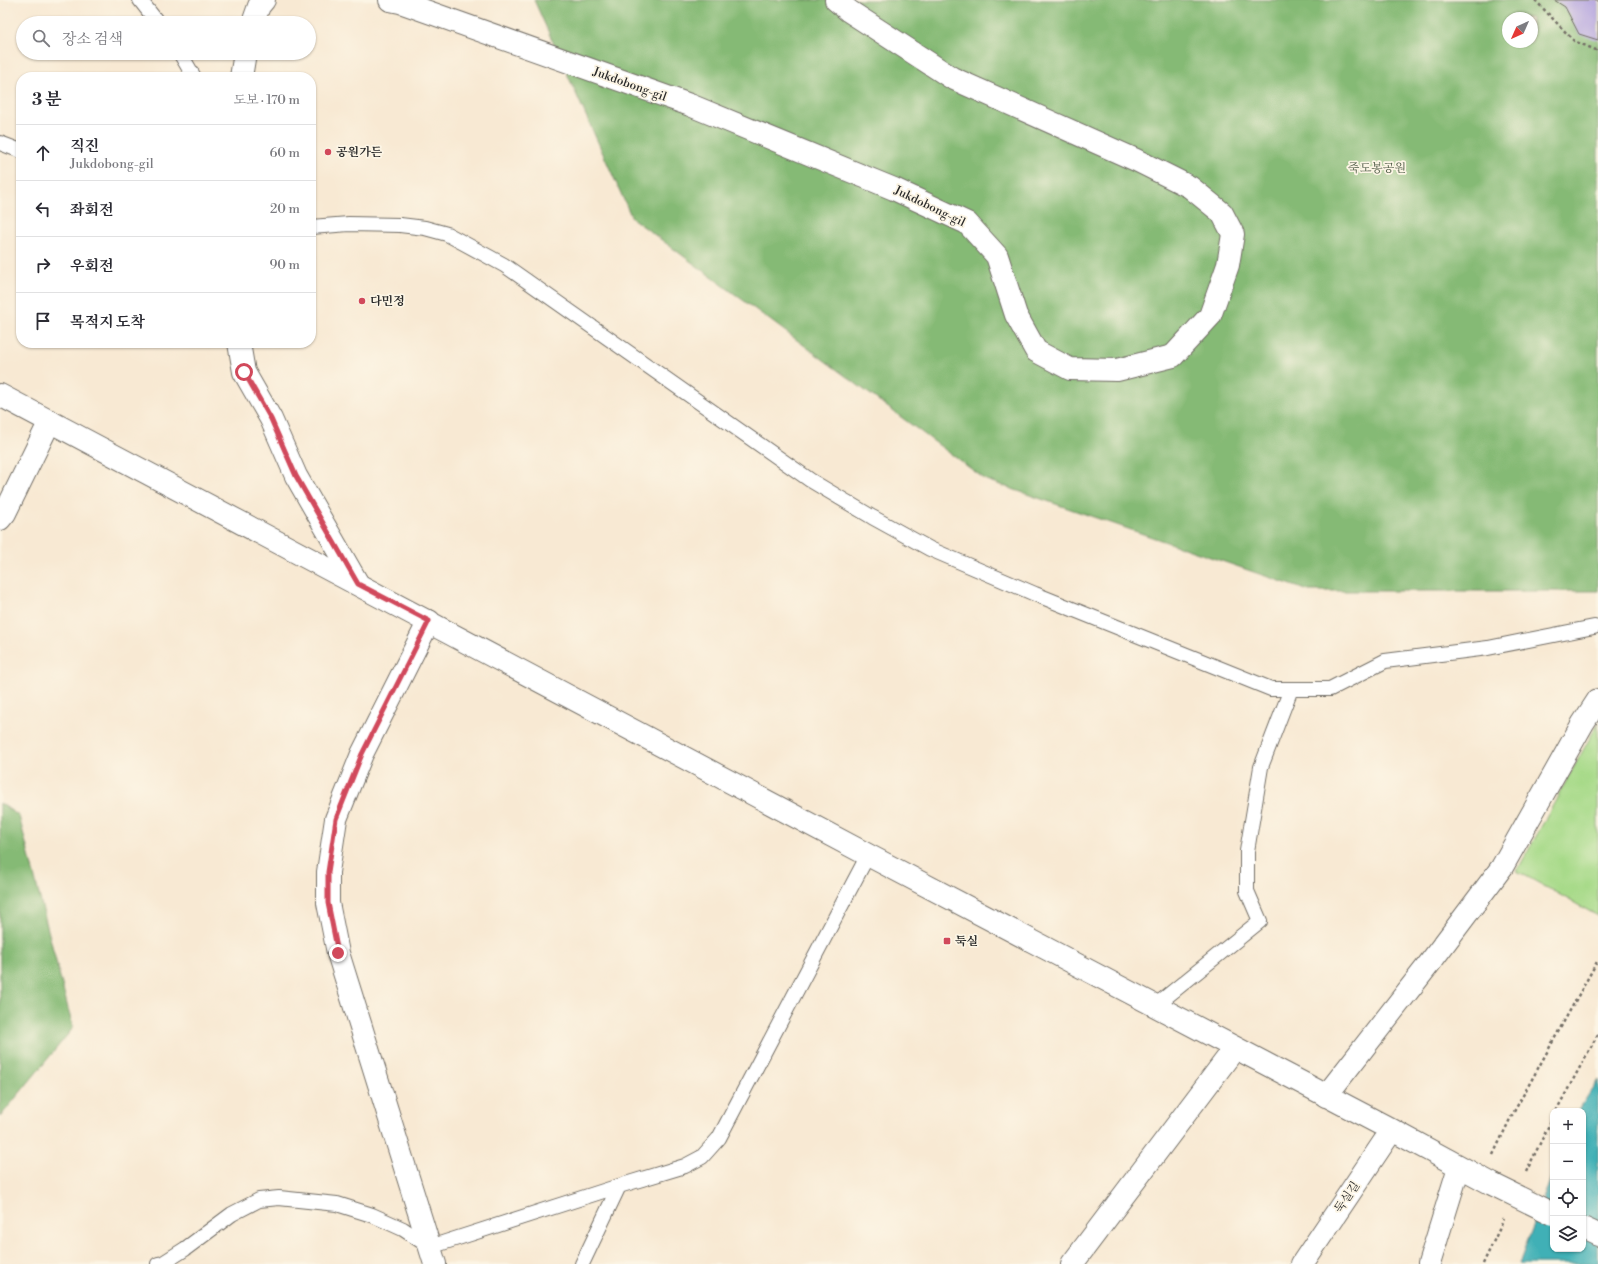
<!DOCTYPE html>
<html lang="ko">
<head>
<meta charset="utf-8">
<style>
  body { margin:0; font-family:"Libre Bodoni","Noto Serif KR",serif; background:#f2f2f3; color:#2b2b33 }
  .controls { position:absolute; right:12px; bottom:12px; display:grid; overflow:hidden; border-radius:8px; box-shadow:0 1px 3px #0004 }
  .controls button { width:36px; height:36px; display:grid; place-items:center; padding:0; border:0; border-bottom:1px solid #e1e1e2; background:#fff; color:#2b2b33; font:20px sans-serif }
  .compass { position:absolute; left:1502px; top:12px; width:36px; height:36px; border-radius:50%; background:#fff; box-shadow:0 1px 3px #0004; rotate:225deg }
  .stop { position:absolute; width:12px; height:12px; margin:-9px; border:3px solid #d1495b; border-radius:50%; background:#fff }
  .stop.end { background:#d1495b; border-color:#fff; box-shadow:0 1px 4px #0008 }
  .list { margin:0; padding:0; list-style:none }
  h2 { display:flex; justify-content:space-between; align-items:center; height:52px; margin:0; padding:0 16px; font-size:17px }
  h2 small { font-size:13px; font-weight:400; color:#7c7c81 }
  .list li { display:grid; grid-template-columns:26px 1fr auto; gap:12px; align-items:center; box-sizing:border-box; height:56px; padding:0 16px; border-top:1px solid #e1e1e2 }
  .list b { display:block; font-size:15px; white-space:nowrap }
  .list p { margin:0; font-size:13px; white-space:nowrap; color:#7c7c81 }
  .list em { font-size:13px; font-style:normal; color:#7c7c81 }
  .icon { flex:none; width:22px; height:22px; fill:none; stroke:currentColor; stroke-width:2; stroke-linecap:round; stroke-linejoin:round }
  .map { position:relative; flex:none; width:1598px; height:1264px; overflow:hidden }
  .search { position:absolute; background:#fff; box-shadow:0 1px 3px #0004; left:16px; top:16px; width:300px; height:44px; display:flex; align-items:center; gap:10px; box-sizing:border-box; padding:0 14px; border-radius:22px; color:#7c7c81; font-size:15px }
  .panel { position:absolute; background:#fff; box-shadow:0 1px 3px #0004; left:16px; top:72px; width:300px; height:276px; border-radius:16px }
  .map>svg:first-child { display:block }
  .green { fill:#a7da89; stroke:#69825a }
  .forest { fill:#85ba75; stroke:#587250; fill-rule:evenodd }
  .water { fill:#3fb0b6; stroke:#356e70 }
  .building { fill:#ae9edf }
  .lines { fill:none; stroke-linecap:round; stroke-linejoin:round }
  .lane-casing { stroke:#736e66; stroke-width:16 }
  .street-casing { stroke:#736e66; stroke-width:24 }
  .secondary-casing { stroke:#736e66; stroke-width:24 }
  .path { stroke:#736e66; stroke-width:2.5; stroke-dasharray:3 3; stroke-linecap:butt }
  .lane { stroke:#fff; stroke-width:14 }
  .street { stroke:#fff; stroke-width:22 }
  .secondary { stroke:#fff; stroke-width:22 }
  .secondary-bridge-casing { stroke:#736e66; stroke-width:24; stroke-linecap:butt }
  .secondary-bridge { stroke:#fff; stroke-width:22 }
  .route { stroke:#d1495b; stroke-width:5 }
  .poi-dot { fill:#d1495b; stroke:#fcf5e5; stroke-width:1.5 }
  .labels { text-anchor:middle; stroke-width:3.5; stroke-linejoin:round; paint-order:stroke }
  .street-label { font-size:12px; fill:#2b2b2b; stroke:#fcf5e5 }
  .poi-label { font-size:12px; font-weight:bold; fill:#2b2b2b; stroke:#fcf5e5; text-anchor:start }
  .park-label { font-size:12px; fill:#4a5742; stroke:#fcf5e5 }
</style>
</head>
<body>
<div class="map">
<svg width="1598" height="1264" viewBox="0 0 1598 1264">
  <rect width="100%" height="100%" fill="#fcf5e5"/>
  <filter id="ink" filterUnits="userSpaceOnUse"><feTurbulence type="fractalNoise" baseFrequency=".025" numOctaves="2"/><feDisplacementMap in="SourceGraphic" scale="8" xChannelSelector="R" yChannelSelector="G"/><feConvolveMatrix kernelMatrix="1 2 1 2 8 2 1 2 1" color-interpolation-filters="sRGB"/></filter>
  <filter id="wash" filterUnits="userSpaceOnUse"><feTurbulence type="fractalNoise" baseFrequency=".012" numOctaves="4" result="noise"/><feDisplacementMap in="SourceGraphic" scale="16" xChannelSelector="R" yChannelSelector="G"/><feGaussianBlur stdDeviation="0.9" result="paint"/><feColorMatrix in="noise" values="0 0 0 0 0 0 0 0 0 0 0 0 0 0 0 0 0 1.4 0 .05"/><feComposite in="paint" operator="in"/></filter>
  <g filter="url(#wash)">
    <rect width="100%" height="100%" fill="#f8e9d3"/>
    <path class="green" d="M1598,723v193l-81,-45z"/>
    <path class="forest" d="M534,0h1064v591h-289l-323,-111 -354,-262zM1508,18h24v24h-24z
      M0,803l19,13 54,212 -73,89z"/>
    <path class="water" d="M1598,1080v184h-79l34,-92v77h30v-138h-5z"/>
    <g id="blocks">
      <path class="building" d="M1554,0h44v40l-19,-6 -14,-27z"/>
    </g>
  </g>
  <g filter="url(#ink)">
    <use href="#blocks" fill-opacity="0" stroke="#736e66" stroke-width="1"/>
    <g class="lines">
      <defs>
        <path id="lane" d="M140,0l18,23
          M180,53l14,24
          M0,143l21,8
          M311,227l38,-3 51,1 25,3 22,6 57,31 306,215 62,37 58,32 105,45 236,95h59l55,-28 103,-13 106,-21
          M1155,1006l105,-85 -13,-30v-40l14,-84 30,-78
          M158,1264l5,-1 22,-14 47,-35 27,-14 20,-2 58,6 35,11 31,14 27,18 189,-61 66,-20 17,-9 17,-19 149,-283
          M582,1264l37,-78"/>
        <path id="street" d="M390,0l10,2 290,103 204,84 73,34 30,33 19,59 20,36 34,18 47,1 56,-14 37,-40 18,-51 5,-31 -11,-21 -32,-26 -54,-27 -184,-82 -103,-67 -13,-11
          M253,23l6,-17 5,-6
          M241,77l4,-24
          M239,343l5,29 27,47 25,57 62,108
          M0,519l5,-6 45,-92
          M429,621l-67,133 -26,65 -8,53v31l10,50 97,311
          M1326,1096l103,-132 73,-97 81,-144 15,-23
          M1072,1264l163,-216
          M1429,1264l30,-97"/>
        <path id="secondary" d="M0,395l868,460 524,275 100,54
          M1583,1228l15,7
          M1302,1264l90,-134"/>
      </defs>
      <use href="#lane" class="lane-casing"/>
      <use href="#street" class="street-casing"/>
      <use href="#secondary" class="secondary-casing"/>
      <path class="path" d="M1535,0l39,41 22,9 2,-1
        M1556,1111l42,-77
        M1493,1155l17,-36 88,-159
        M1526,1172l27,-55
        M1483,1264l21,-45"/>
      <use href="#lane" class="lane"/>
      <use href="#street" class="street"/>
      <use href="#secondary" class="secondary"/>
      <defs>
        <path id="secondary-bridge" d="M1492,1184l61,30"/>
      </defs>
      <use href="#secondary-bridge" class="secondary-bridge-casing"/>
      <use href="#secondary-bridge" class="secondary-bridge"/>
    </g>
  </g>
  <g class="lines" filter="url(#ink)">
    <path class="route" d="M244,372l27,47 25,57 62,108 71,37 -67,133 -26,65 -8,53v31l10,50"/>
  </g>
  <g class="poi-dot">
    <circle cx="328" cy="152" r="4"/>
    <circle cx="362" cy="301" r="4"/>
    <rect x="943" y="937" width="8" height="8" rx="2"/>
  </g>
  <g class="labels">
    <g class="street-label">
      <text transform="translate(630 84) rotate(20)" y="4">Jukdobong-gil</text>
      <text transform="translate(930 206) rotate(26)" y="4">Jukdobong-gil</text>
      <text transform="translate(1347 1197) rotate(-56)" y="4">둑실길</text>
    </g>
    <g class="poi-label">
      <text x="336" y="156">공원가든</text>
      <text x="370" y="305">다민정</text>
      <text x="955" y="945">둑실</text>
    </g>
    <g class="park-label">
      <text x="1377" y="172">죽도봉공원</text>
    </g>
  </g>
</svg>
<div class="controls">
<button>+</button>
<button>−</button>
<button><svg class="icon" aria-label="locate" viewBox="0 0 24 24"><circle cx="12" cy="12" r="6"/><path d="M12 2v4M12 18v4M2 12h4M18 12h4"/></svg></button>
<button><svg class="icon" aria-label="layers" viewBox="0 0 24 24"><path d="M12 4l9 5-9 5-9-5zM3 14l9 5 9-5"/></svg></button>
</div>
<svg class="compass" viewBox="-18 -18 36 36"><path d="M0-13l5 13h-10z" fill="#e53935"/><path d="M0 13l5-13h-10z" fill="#7c7c81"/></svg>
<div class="stop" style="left:244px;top:372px"></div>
<div class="stop end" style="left:338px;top:953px"></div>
<div class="search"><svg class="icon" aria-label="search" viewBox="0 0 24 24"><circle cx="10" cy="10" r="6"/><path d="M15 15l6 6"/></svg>장소 검색</div>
<section class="panel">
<h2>3 분<small>도보 · 170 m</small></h2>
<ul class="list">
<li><svg class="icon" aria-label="ahead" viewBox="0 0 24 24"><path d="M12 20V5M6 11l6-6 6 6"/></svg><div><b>직진</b><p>Jukdobong-gil</p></div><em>60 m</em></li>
<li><svg class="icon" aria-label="left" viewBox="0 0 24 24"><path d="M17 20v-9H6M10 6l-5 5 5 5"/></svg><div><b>좌회전</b></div><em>20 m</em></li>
<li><svg class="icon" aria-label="right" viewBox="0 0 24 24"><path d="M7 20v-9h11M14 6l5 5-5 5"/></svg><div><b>우회전</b></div><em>90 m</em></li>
<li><svg class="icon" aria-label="arrive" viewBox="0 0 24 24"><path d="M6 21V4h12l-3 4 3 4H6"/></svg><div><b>목적지 도착</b></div></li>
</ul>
</section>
</div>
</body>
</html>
